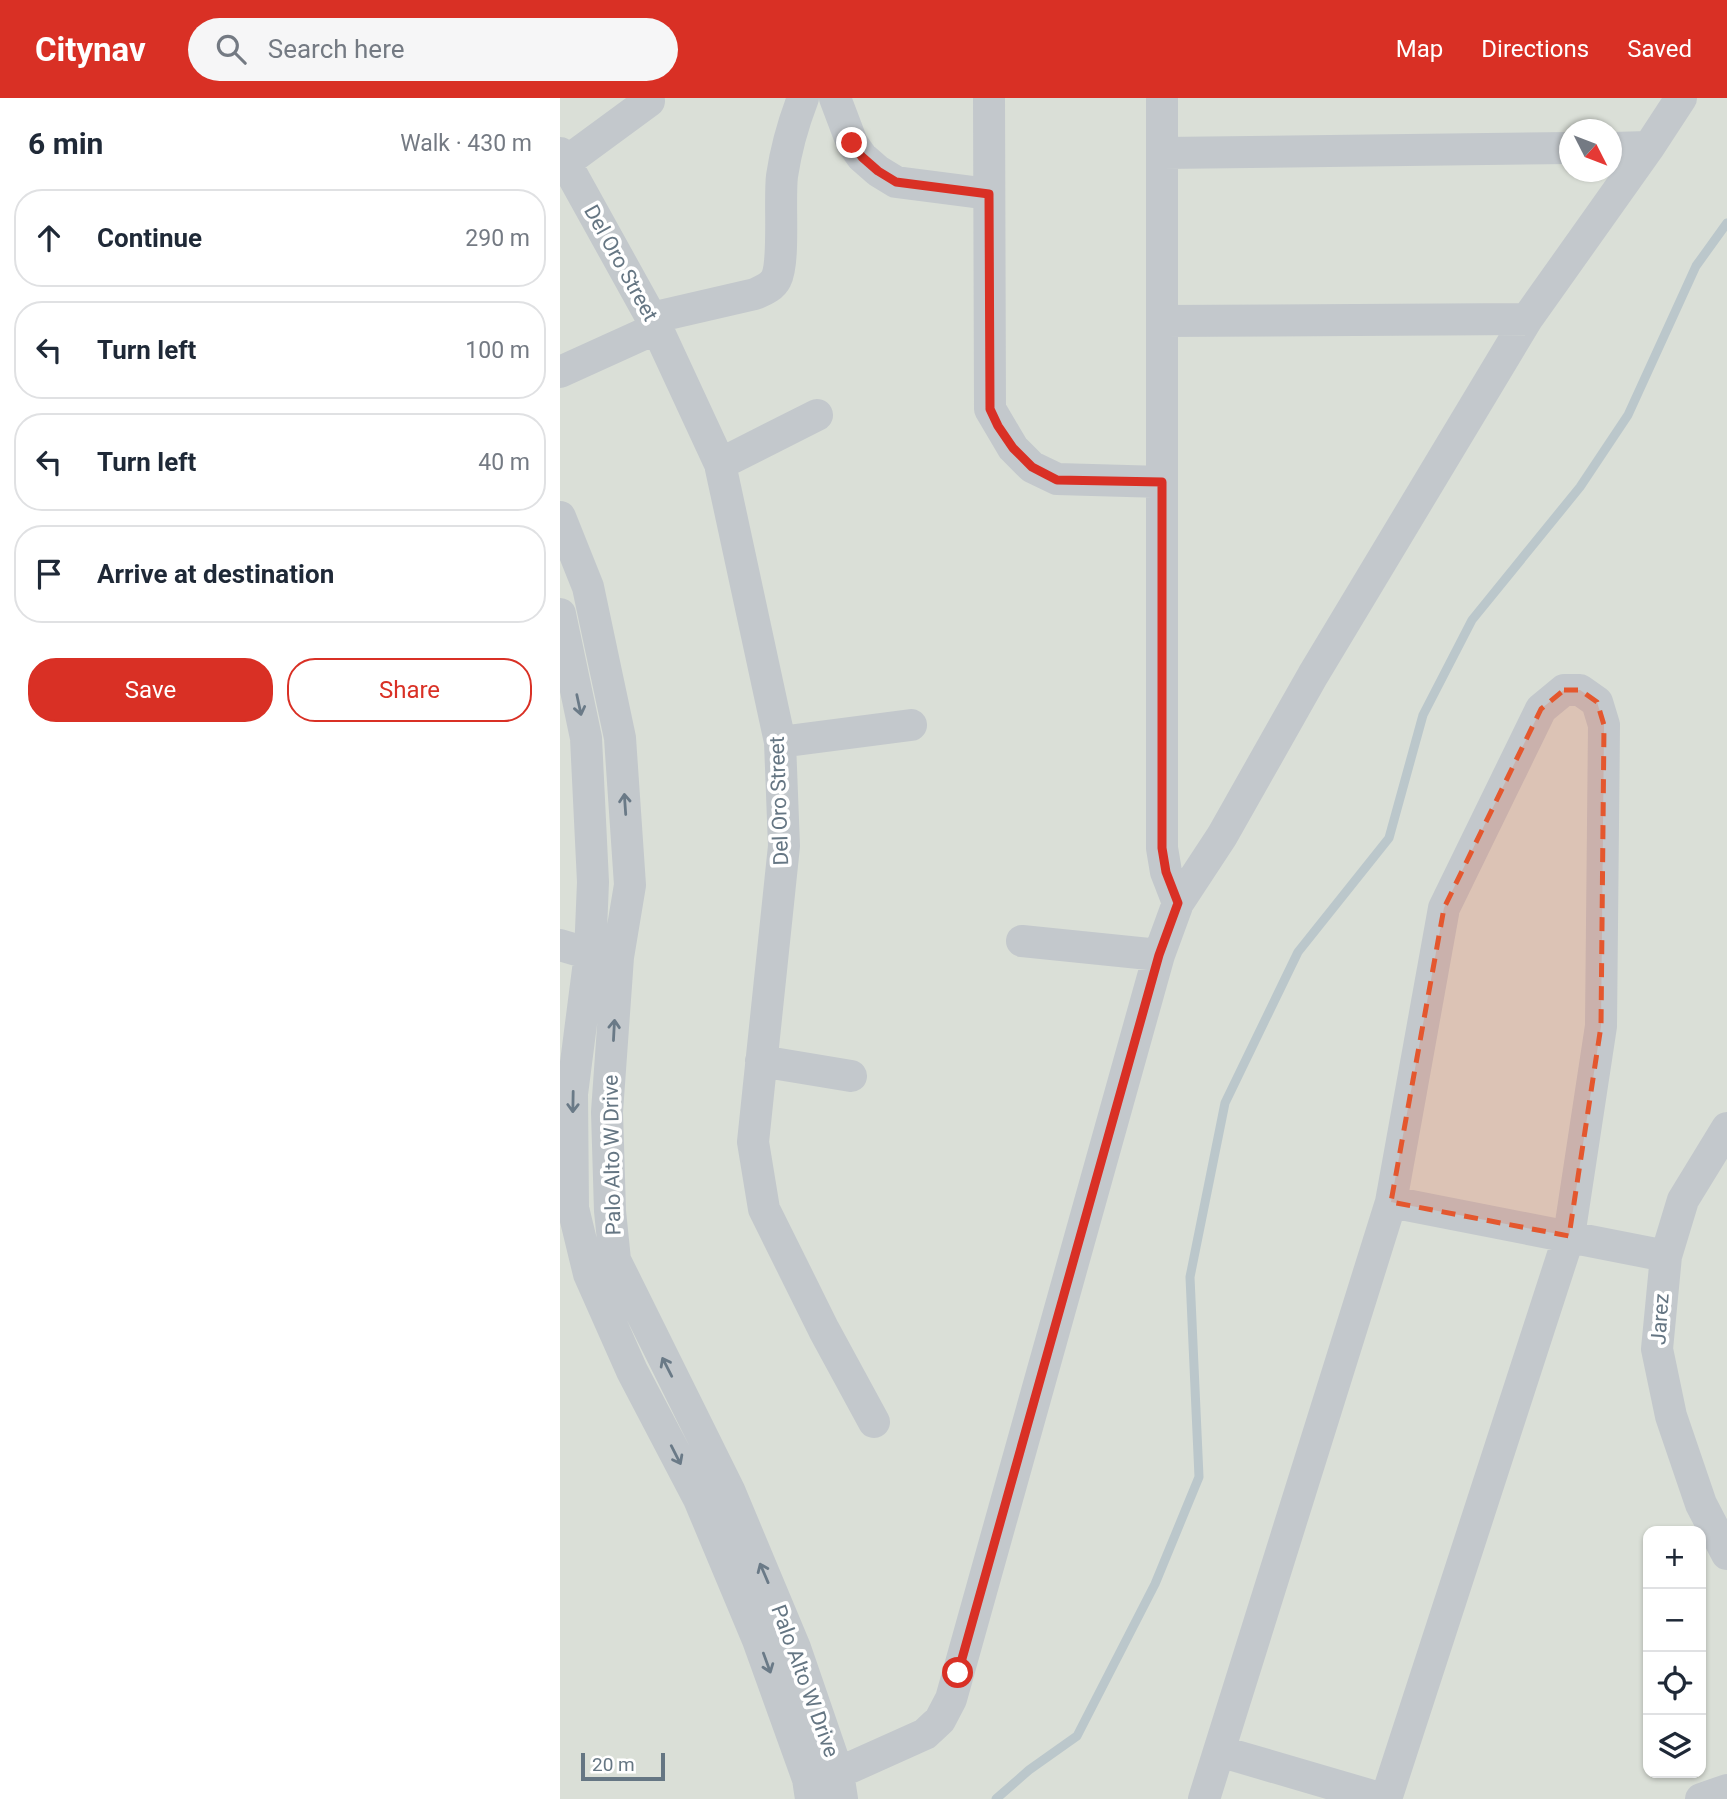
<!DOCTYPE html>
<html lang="en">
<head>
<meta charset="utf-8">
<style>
  body { margin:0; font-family:Roboto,sans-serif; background:#f6f6f7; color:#1f2937 }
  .controls { position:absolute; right:21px; bottom:21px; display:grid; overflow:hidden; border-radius:14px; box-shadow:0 2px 5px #0004 }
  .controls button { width:63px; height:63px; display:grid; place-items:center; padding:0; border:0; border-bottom:2px solid #e0e1e3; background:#fff; color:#1f2937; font:35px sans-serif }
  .compass { position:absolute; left:999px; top:21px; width:63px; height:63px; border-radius:50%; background:#fff; box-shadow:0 2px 5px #0004; rotate:132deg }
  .scale { position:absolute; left:21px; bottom:18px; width:84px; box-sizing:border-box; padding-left:7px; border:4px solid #657683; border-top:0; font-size:19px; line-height:24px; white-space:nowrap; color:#657683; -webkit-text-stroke:5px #fff; paint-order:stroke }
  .stop { position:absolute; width:21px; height:21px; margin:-16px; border:5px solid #d93025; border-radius:50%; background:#fff }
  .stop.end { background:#d93025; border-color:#fff; box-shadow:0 2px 7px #0008 }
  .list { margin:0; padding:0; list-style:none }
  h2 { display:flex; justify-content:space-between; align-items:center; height:91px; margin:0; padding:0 28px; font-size:30px }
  h2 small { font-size:23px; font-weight:400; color:#747a83 }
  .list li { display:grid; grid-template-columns:46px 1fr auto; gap:21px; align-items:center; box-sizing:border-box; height:98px; margin:0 14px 14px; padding:0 14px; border:2px solid #e0e1e3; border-radius:28px }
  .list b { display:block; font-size:26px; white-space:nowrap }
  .list em { font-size:23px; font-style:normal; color:#747a83 }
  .actions { display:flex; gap:14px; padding:21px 28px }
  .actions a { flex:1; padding:16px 0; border:2px solid #d93025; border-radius:28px; text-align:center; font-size:24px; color:#d93025 }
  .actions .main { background:#d93025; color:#fff }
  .icon { flex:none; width:38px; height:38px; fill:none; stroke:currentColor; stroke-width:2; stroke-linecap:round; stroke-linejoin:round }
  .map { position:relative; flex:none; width:1167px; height:1701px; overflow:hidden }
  header { display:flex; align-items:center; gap:42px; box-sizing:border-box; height:98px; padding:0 35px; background:#d93025; color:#fff }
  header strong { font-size:33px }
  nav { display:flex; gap:38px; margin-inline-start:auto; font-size:24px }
  .search { width:490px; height:63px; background:#f6f6f7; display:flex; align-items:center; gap:18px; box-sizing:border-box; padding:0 24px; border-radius:38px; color:#747a83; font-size:26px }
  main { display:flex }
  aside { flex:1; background:#fff }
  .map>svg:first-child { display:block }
  .green { fill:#dadfd7; fill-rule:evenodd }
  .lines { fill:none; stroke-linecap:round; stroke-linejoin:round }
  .stream { stroke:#bbc7cb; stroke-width:9 }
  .minor { stroke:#c3c8cc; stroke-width:32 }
  .oneway { stroke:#6a7a87 }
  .route { stroke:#d93025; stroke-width:9 }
  .marked { fill:#e4572e; fill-opacity:0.2; stroke:#e4572e; stroke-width:5; stroke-dasharray:14 9; stroke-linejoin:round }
  .labels { text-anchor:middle; stroke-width:7; stroke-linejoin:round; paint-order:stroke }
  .street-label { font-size:21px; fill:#657683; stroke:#fff }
</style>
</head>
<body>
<header>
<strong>Citynav</strong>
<div class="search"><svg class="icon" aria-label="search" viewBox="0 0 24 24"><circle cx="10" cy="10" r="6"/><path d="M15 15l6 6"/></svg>Search here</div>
<nav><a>Map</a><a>Directions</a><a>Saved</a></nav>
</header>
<main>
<aside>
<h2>6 min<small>Walk · 430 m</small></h2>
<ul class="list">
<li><svg class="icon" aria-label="ahead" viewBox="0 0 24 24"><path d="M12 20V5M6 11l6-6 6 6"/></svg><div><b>Continue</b></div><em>290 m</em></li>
<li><svg class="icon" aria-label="left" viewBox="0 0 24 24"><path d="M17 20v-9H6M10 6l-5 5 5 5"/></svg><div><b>Turn left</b></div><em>100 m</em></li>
<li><svg class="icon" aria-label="left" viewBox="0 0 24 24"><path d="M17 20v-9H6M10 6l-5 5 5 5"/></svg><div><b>Turn left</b></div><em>40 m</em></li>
<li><svg class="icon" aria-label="arrive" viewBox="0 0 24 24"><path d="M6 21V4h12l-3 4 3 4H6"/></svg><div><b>Arrive at destination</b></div></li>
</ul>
<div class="actions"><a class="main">Save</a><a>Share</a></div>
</aside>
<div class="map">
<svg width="1167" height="1701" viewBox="0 0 1167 1701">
  <rect width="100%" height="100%" fill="#fafaf8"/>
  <path class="green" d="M0,0h1167v1701h-1167zM1010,32h42v42h-42zM1088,1433h53v242h-53z"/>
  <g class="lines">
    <path class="stream" d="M436,1701l33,-29 48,-34 78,-152 44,-107 -9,-200 35,-174 73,-151 91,-114 34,-123 49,-95 108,-133 48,-72 68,-149 31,-43"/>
    <path class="minor" d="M275,0l17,45 10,14 16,14 18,11 93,12
      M429,0l1,311 23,39 19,19 25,12 105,3
      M602,0v750l4,24 12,31
      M1052,50l37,-1
      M0,55l97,175 63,136 60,278 4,104 -31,296 11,67 60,121 50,92
      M603,55l407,-5
      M6,64l83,-61
      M91,220l104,-24c9,-4 17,-7 21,-15 9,-17 3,-79 6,-103 4,-27 11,-52 21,-78
      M602,223l365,-2
      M0,274l97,-44
      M160,366l97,-49
      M0,419l28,70 32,151 10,147 -12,72 -11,155 3,99 5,49 114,230 66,158 43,125 4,26
      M0,516l26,124 7,144 -3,72 -18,140 1,114 16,66 43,97 67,128 59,141 50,139 3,20
      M220,644l131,-17
      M462,843l137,14
      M0,847l30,9 20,2
      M201,963l90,15
      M1167,1030l-44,72 -17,56 -9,93 14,67 30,88 26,50
      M831,1104l275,54
      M659,1653l164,48
      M248,1681l30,-6 87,-39 15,-14 11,-21 208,-744 19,-52 44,-67 91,-161 214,-356 122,-172 32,-49
      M644,1701l187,-597 53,-294 97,-199 23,-19h16l17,12 7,23 -3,301 -32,210 -183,563
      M1141,1701l26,-9"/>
  </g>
  <defs><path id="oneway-shaft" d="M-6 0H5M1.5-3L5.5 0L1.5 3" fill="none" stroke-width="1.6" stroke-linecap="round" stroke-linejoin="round" transform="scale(1.75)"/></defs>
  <g class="oneway">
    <use href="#oneway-shaft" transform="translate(19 607) rotate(78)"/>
    <use href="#oneway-shaft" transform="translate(65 706) rotate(-94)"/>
    <use href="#oneway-shaft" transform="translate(54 932) rotate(-87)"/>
    <use href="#oneway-shaft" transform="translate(13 1004) rotate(91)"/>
    <use href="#oneway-shaft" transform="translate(107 1269) rotate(-117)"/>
    <use href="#oneway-shaft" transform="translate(116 1357) rotate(63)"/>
    <use href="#oneway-shaft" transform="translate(204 1475) rotate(-113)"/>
    <use href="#oneway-shaft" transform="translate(207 1565) rotate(70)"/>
  </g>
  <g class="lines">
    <path class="route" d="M292,45l10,14 16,14 18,11 93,12 1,215 8,17 15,22 19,19 25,13 105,2v366l4,24 12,31 -19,52 -201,718"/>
  </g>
  <path class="marked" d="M1004,592h16l17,12 7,23 -3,301 -32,210 -178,-34 53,-294 97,-199z"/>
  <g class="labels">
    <g class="street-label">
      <text transform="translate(61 165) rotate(61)" y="7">Del Oro Street</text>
      <text transform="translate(219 703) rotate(-92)" y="7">Del Oro Street</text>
      <text transform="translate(52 1057) rotate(-91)" y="7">Palo Alto W Drive</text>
      <text transform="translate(1100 1221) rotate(-86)" y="7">Jarez</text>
      <text transform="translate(245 1583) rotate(70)" y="7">Palo Alto W Drive</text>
    </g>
  </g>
</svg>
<div class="controls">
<button>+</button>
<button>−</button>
<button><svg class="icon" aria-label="locate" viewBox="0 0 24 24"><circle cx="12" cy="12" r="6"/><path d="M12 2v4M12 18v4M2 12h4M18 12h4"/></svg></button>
<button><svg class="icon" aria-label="layers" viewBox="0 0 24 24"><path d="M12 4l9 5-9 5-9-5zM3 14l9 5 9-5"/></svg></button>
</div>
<svg class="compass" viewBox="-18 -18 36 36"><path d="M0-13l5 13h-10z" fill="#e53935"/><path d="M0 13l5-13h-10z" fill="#747a83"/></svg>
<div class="scale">20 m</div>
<div class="stop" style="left:398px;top:1575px"></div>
<div class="stop end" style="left:292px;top:45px"></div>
</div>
</main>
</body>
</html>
